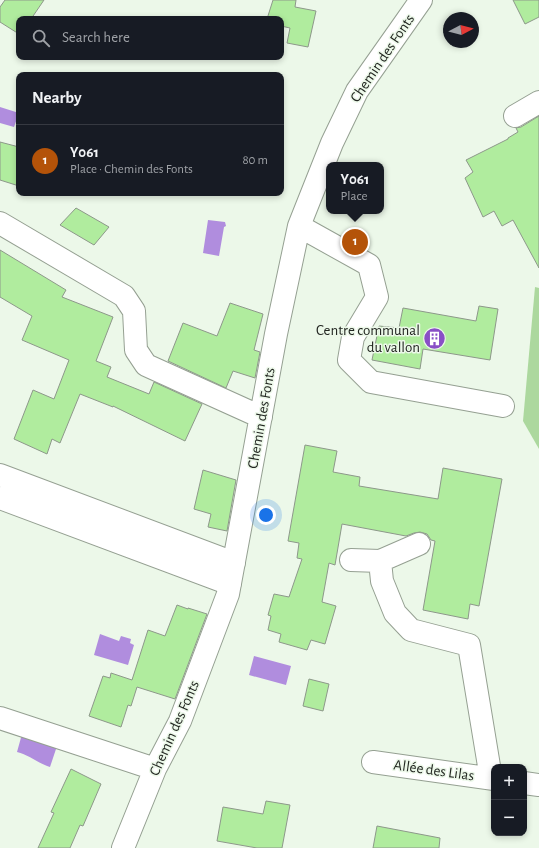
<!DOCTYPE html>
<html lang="en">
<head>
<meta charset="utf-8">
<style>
  body { margin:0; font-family:"Alegreya Sans",sans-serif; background:#20242c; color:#f1f3f6 }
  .controls { position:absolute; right:12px; bottom:12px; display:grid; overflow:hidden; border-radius:8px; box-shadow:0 2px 6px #0003 }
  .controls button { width:36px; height:36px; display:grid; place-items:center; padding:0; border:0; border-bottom:1px solid #363941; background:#171b24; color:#f1f3f6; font:20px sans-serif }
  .compass { position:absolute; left:443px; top:12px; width:36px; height:36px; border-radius:50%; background:#171b24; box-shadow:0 2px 6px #0003; rotate:83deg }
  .you { position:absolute; left:266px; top:515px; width:14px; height:14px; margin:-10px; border:3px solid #fff; border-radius:50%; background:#1a73e8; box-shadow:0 0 0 6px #1a73e833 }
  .badge { display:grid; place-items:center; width:26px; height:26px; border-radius:50%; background:#b45309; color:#fff; font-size:13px; font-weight:700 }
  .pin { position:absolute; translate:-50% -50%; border:2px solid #fff; box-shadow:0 1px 4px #0006 }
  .popup { position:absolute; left:326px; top:162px; width:58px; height:52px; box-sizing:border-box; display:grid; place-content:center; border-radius:8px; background:#171b24; filter:drop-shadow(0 1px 3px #0005); font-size:13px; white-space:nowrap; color:#9ea1a6 }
  .popup b { font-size:15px; color:#f1f3f6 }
  .popup::after { content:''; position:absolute; left:50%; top:100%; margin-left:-8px; border:8px solid transparent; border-top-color:#171b24 }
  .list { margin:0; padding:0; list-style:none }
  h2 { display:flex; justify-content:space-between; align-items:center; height:52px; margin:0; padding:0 16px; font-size:17px }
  h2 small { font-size:13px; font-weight:400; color:#9ea1a6 }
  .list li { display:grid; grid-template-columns:26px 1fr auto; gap:12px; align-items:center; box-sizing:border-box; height:72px; padding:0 16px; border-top:1px solid #363941 }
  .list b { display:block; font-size:15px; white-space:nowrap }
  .list p { margin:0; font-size:13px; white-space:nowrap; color:#9ea1a6 }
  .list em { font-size:13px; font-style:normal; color:#9ea1a6 }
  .icon { flex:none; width:22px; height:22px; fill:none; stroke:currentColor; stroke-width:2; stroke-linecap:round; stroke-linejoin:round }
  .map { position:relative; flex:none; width:539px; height:848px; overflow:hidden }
  .search { position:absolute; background:#171b24; box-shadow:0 2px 6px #0003; left:16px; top:16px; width:268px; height:44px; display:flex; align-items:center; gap:10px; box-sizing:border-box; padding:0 14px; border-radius:8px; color:#9ea1a6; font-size:15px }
  .panel { position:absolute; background:#171b24; box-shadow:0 2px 6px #0003; left:16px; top:72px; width:268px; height:124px; border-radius:8px }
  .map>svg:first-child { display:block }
  .green { fill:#acd89e }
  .water { fill:#b08dde }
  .building { fill:#b0ec9e; stroke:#8d988a }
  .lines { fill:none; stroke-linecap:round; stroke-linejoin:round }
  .minor-casing { stroke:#95a092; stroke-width:24 }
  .minor { stroke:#fff; stroke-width:22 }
  .labels { text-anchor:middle; stroke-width:3; stroke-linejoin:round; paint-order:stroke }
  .street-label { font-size:15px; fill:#222621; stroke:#ecf8e9 }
  .poi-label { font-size:15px; fill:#222621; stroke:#ecf8e9; text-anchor:end }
</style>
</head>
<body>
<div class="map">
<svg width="539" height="848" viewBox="0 0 539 848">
  <rect width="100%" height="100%" fill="#ecf8e9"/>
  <path class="green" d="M535,287l4,1v161l-16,-28z"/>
  <path class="water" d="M0,107l19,6 -5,14 -14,-4z
    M208,220l17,2 1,4 -2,1 -5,29 -16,-3z
    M100,634l19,7 2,-5 10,3 -1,4 4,2 -6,20 -34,-10z
    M254,656l37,10 -5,19 -37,-10z
    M22,734l35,12 -7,21c-12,-4 -21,-12 -33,-15z"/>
  <path class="building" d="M5,0h39l-13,19h-12v15l-19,-12v-15z
    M273,0h23l-1,7 21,4 -8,36 -21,-4 3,-15 -9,-2v-7h-14z
    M513,0h26v17l-14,7z
    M539,116v152l-26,-48 -11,6 -8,-15 -11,6 -18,-39 8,-6 -7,-12 42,-21v-1l10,-6 -2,-4 5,-1z
    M0,142l19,5v39l-19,-6z
    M76,208l33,19 -15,18 -34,-20z
    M0,250l66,40 -4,7 51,20 -17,44 15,6 -4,10 42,17 5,-12 48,22 -17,37 -72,-35v1l-33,-13 -20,49 -8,-4 -5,15 -33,-15 19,-49 21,9 15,-39 -47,-20 10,-24 -32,-19z
    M230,303l33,11 -9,36 6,2 -5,26 -22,-7 -7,17 -58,-27 15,-38 34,13z
    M479,306l19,3 -8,51 -67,-11 -3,20 -48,-9 7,-34 20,2 4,-20 73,13z
    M305,445l32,6 -4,21 27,5 -1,9 79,13 5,-31 59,11 -23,127 -9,-2 -2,15 -45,-9 12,-69 -4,-1 -4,-6 -7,-2 -6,1 -8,3 -64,-12 -7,41 -6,-2 -7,39 14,4 -11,38 -14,-4 -4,10 -28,-8 2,-8 -13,-4 3,-14 -3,-1 6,-21 15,3 13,-38 -5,-1 2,-15 -11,-2z
    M203,470l33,10 -9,51 -19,-4 3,-13 -17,-5z
    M177,605l11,4v-1l19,6 -32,85 -38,-12 -6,19 -3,-1 -7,22 -32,-11 14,-40 7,2 1,-5 21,7 16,-50 17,6z
    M309,679l20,5 -6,27 -20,-5z
    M71,769l30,15 -18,42 -3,-1 -10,23h-32l16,-35 -3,-1z
    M266,801l24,4 -8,43h-25l-40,-7 6,-34 40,7z
    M377,826l63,12 -1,10h-66z"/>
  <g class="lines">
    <defs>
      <path id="minor" d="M515,116l24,-14
        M0,223l124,73 10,15 2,39 10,15 115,52
        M299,226l70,39 8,32 -24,40 -4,23 22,22 132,24
        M0,475l234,88
        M0,498l230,86
        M351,560l29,1 2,20 13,32 16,17 58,15 22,133
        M380,561l39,-17
        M0,718l155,51
        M373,762l121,17
        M524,783l15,2
        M123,848l32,-79 25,-48 48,-127 48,-260 23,-108 33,-83 25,-52 50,-71 14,-20"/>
    </defs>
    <use href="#minor" class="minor-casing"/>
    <use href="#minor" class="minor"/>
  </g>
  <defs>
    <symbol id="building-disc" viewBox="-11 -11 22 22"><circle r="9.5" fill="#894fc6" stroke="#ecf8e9"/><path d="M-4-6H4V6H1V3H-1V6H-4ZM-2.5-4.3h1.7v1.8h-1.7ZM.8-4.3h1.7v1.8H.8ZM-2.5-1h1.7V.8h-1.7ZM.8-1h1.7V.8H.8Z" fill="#fff"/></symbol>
  </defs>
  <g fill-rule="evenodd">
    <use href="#building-disc" x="422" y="326" width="25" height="25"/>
  </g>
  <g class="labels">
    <g class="street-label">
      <text transform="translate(382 58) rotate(-56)" y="5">Chemin des Fonts</text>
      <text transform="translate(261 418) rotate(-80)" y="5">Chemin des Fonts</text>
      <text transform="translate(174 728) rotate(-66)" y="5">Chemin des Fonts</text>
      <text transform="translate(434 770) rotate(8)" y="5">Allée des Lilas</text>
    </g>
    <g class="poi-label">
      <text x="420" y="335">Centre communal<tspan x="420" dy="17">du vallon</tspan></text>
    </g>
  </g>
</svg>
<div class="controls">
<button>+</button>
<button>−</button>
</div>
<svg class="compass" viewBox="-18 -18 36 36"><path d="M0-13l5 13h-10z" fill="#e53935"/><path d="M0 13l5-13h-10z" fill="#9ea1a6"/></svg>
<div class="you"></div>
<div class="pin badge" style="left:355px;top:242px">1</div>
<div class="popup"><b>Y061</b>Place</div>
<div class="search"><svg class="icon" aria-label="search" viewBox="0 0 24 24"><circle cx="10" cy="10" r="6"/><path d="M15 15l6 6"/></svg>Search here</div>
<section class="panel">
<h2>Nearby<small></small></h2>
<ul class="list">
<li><span class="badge">1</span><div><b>Y061</b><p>Place · Chemin des Fonts</p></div><em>80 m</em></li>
</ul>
</section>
</div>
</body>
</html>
